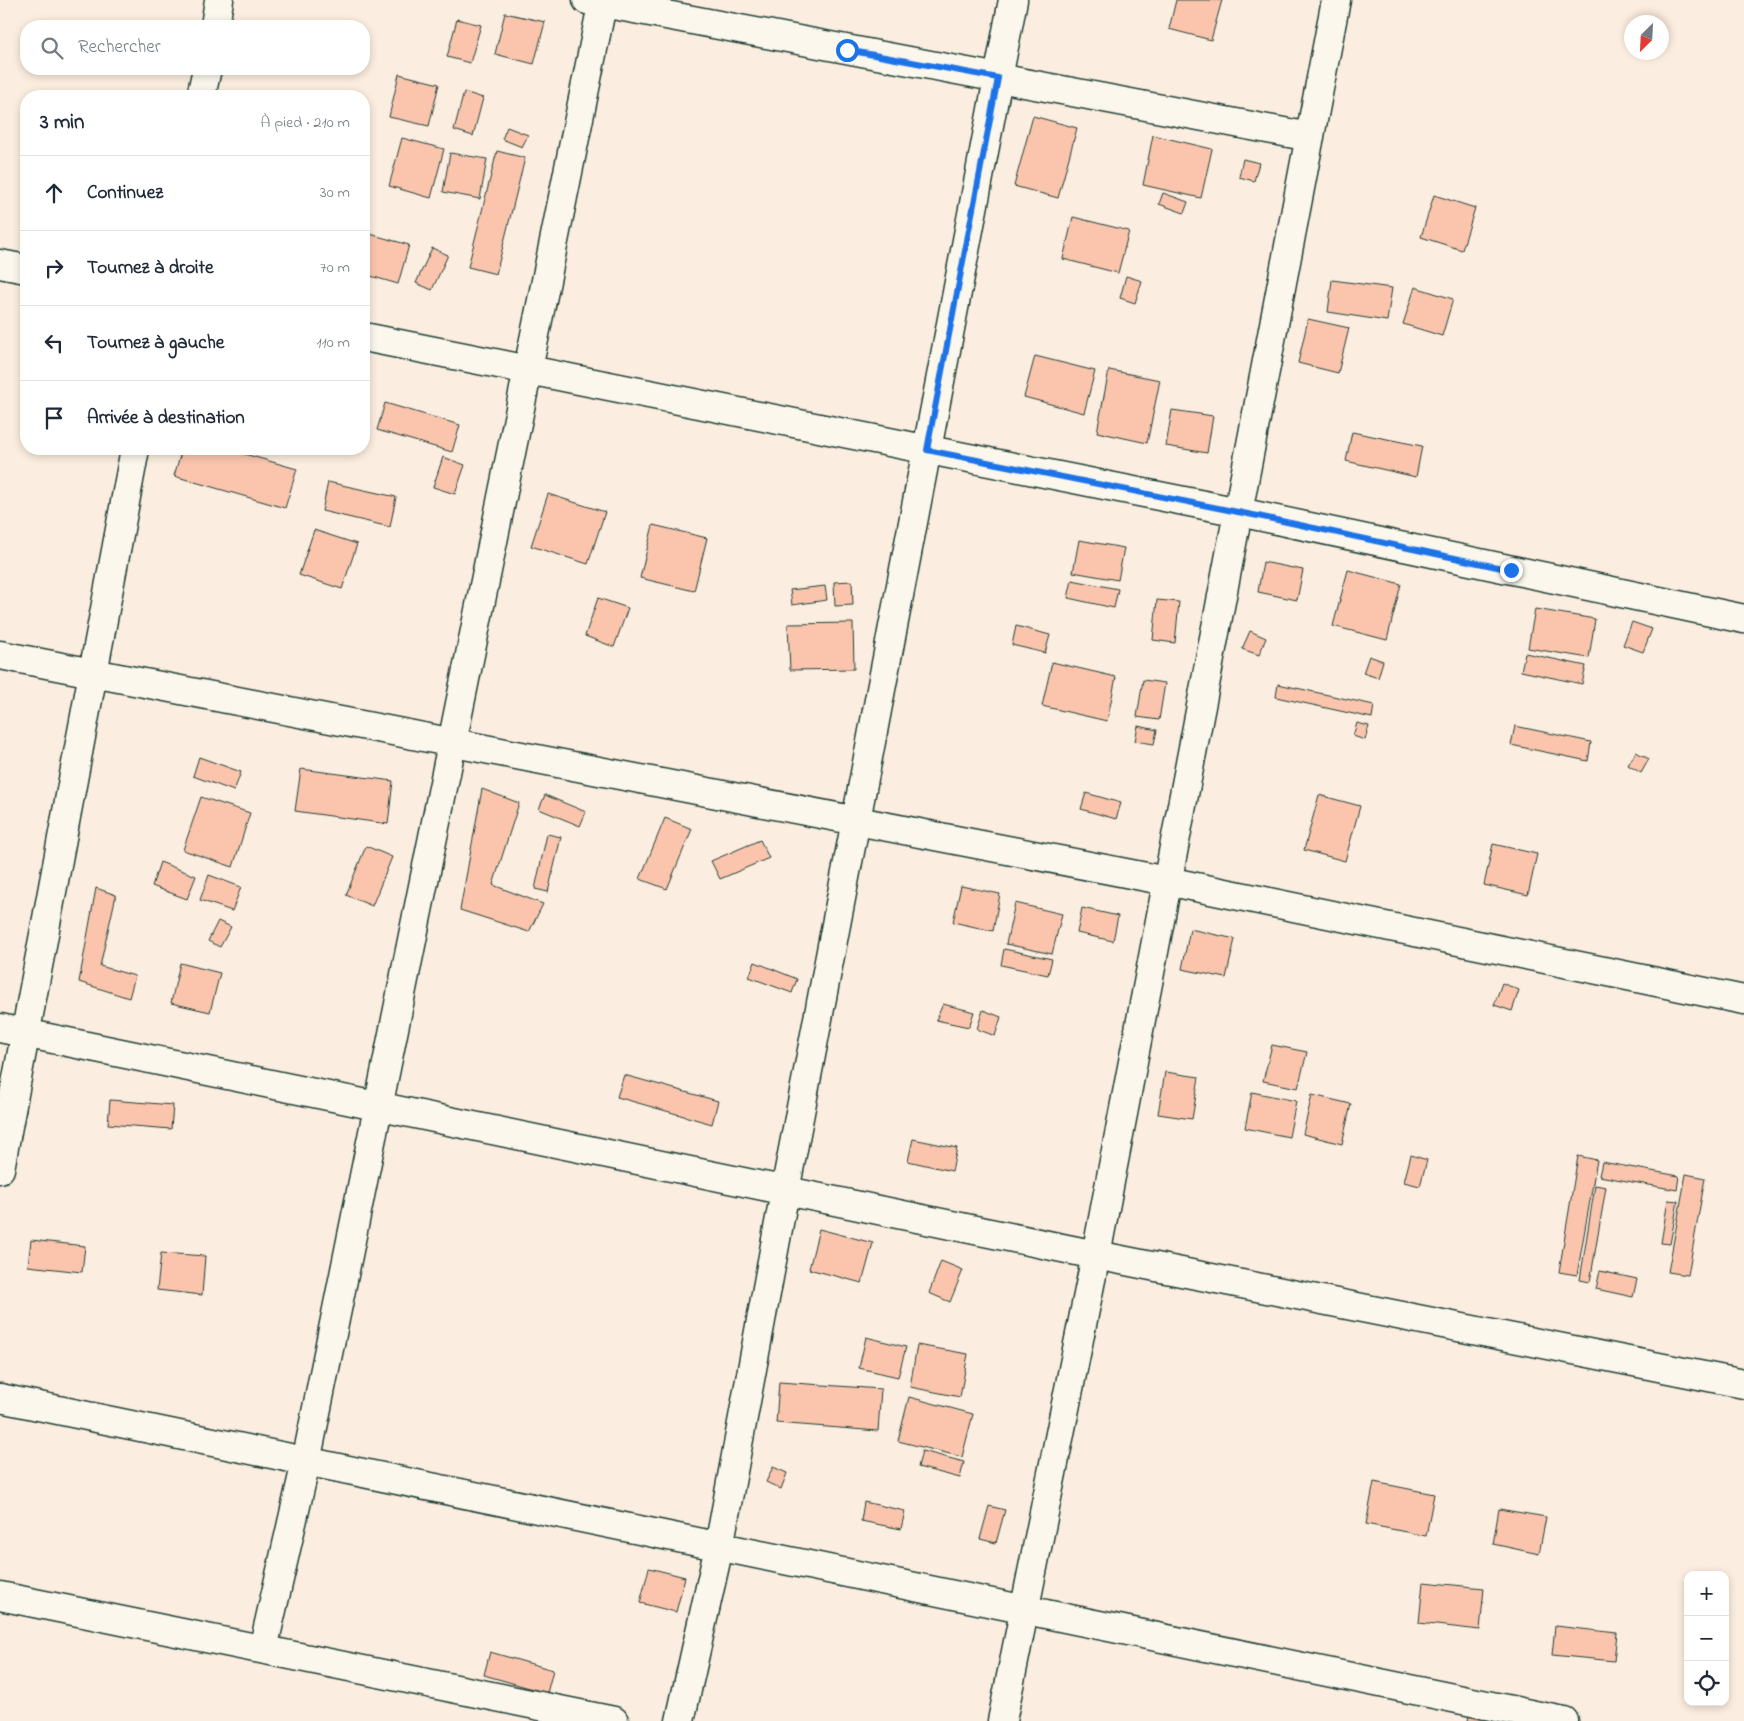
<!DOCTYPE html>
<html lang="fr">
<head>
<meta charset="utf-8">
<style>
  body { margin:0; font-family:"Indie Flower",sans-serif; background:#f2f2f3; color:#1f2937 }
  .controls { position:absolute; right:15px; bottom:15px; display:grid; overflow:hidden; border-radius:10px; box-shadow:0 2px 8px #0003 }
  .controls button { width:45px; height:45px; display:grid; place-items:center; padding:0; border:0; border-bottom:1px solid #e0e1e3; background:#fff; color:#1f2937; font:25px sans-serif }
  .compass { position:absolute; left:1624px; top:15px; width:45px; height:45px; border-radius:50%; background:#fff; box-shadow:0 2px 8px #0003; rotate:204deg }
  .stop { position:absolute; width:15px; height:15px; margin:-11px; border:4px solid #1a73e8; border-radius:50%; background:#fff }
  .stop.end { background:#1a73e8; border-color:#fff; box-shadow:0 1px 5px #0008 }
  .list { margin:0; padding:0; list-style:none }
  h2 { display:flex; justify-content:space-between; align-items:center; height:65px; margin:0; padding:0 20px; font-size:21px }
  h2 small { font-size:16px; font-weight:400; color:#747a83 }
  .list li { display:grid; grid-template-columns:32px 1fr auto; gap:15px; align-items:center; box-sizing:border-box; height:75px; padding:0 20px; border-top:1px solid #e0e1e3 }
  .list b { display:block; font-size:19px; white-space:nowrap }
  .list em { font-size:16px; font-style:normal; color:#747a83 }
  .icon { flex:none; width:28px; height:28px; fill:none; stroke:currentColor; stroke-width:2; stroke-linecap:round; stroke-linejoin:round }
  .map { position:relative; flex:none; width:1744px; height:1721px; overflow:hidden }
  .search { position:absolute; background:#fff; box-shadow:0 2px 8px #0003; left:20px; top:20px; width:350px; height:55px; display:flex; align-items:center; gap:12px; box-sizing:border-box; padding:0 18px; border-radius:20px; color:#747a83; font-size:19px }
  .panel { position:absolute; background:#fff; box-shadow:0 2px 8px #0003; left:20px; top:90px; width:350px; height:365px; border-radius:20px }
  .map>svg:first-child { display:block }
  .building { fill:#fbc5ad; stroke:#1f3d34 }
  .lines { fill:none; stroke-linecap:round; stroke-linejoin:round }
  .street-casing { stroke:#1f3d34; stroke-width:31 }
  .street { stroke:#fbf7ec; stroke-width:28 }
  .route { stroke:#1a73e8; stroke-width:6 }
</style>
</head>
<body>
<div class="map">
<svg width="1744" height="1721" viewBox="0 0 1744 1721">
  <rect width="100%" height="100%" fill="#fbeddf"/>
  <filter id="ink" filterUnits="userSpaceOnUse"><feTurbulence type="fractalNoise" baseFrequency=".02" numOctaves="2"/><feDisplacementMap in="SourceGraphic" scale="10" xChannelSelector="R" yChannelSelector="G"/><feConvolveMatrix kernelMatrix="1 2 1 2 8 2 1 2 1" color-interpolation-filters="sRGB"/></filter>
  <g filter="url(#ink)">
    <path class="building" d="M1176,0h46l-11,40 -42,-11z
      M505,13l40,9 -11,42 -39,-10z
      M457,19l24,6 -11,38 -23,-6z
      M399,74l40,10 -10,42 -40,-9z
      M464,92l19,6 -10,38 -19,-6z
      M1033,116l44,12 -19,70 -44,-12z
      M507,127l21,8 -6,12 -20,-8z
      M1153,135l59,14 -11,49 -58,-13z
      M402,138l42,11 -13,49 -42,-12z
      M497,151l28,7 -29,116 -28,-7z
      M450,153l37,6 -7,40 -37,-7z
      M1243,159l16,4 -5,18 -15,-4z
      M1163,193l25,9 -4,11 -25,-9z
      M1434,195l41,13 -13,42 -41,-13z
      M1073,217l56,14 -11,42 -55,-14z
      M370,234l39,11 -11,39 -34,-10v-19z
      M432,248l16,7 -16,35 -16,-7z
      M1126,276l16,5 -7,22 -15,-5z
      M1332,280l60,8 -5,33 -59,-9z
      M1415,287l38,12 -11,37 -39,-12z
      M1308,319l41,9 -11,45 -40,-10z
      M1035,356l60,15 -11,42 -60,-16z
      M1109,370l51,10 -13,63 -50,-11z
      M385,403l75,22 -8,27 -75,-22z
      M1172,410l41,6 -6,37 -41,-7z
      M1352,432l70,14 -6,31 -70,-16z
      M182,449h45l70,20 -12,39 -111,-32z
      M443,457l22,8 -10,29 -22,-7z
      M328,482l68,15 -6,30 -68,-16z
      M548,494l57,18 -17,52 -57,-18z
      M653,525l54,13 -13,53 -54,-13z
      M314,530l43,14 -15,45 -43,-14z
      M1079,540l45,8 -6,32 -45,-8z
      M1263,562l40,8 -6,30 -39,-8z
      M1348,570l53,14 -14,56 -54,-14z
      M1072,580l46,9 -4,19 -46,-10z
      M852,581l1,24 -18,1 -1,-24z
      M825,586l2,14 -35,5 -2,-15z
      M598,598l30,10 -14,39 -29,-11z
      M1157,600l22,2 -4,41 -22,-3z
      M1535,609l60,10 -6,39 -61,-10z
      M1632,622l20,7 -9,23 -20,-7z
      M853,623l1,46 -64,1 -2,-46z
      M1016,626l34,9 -5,18 -33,-8z
      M1250,631l16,7 -7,17 -17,-6z
      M1525,653l61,13 -4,18 -61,-13z
      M1369,656l14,5 -5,17 -15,-5z
      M1052,662l64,15 -9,44 -65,-15z
      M1143,680l22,3 -6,37 -22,-3z
      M1278,684l96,21 -2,13 -96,-21z
      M1357,723l12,3 -4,14 -12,-4z
      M1138,726l19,4 -3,14 -19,-3z
      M1515,726l76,16 -3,19 -77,-16z
      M1636,752l13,7 -8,14 -13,-8z
      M199,757l42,15 -7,19 -41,-15z
      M301,769l92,12 -5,43 -93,-13z
      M482,789l37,14 -26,82 50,19 -14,28 -69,-22z
      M1086,793l35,10 -5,16 -35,-10z
      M545,795l41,17 -6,14 -41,-17z
      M1319,795l41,11 -15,55 -41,-11z
      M201,797l49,16 -17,54 -50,-17z
      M665,818l27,11 -25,60 -27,-10z
      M547,834l14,3 -13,55 -13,-3z
      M760,840l9,18 -49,21 -9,-18z
      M1493,844l44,10 -9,41 -44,-10z
      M366,846l26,11 -20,49 -26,-11z
      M160,862l36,14 -9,23 -35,-13z
      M209,875l32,12 -9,24 -32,-11z
      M961,886l39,8 -7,37 -40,-9z
      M96,888l20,7 -16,71 35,10 -6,22 -50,-16z
      M1015,903l47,11 -10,40 -46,-10z
      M1082,908l36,8 -5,25 -36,-8z
      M218,921l13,6 -11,20 -12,-6z
      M1190,929l45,10 -9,39 -44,-9z
      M1004,949l48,10 -4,16 -47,-10z
      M755,962l42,17 -5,14 -43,-16z
      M180,963l40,10 -10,39 -39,-9z
      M1502,983l17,7 -7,21 -18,-6z
      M943,1004l31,8 -5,15 -33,-7z
      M983,1010l18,7 -6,19 -18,-7z
      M1272,1045l35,7 -9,36 -35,-7z
      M1165,1072l34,5 -7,42 -34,-5z
      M624,1075l94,26 -6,23 -95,-27z
      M1252,1092l44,9 -7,36 -44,-9z
      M1312,1095l39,9 -9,40 -39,-10z
      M110,1100l63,5 -2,24 -63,-5z
      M913,1139l44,9 -5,23 -44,-10z
      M1411,1155l16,5 -7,26 -16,-4z
      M1578,1156l19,4 -20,115 -18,-3z
      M1602,1162l77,14 -2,14 -78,-14z
      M1686,1174l19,4 -17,97 -20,-3z
      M1595,1185l11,2 -16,95 -10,-2z
      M1668,1200l10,1 -8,43 -9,-1z
      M819,1229l54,14 -11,40 -53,-14z
      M31,1240l54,6 -3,26 -54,-6z
      M161,1253l44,3 -3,39 -45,-5z
      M941,1261l22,9 -13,32 -21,-9z
      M1600,1271l37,8 -4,18 -37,-8z
      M866,1337l40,10 -8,30 -39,-9z
      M917,1345l51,9 -8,43 -50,-10z
      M779,1382l102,7 -3,42 -102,-8z
      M909,1397l64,17 -11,43 -64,-16z
      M922,1451l42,11 -4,16 -42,-11z
      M773,1467l14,6 -6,16 -15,-7z
      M1374,1482l60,12 -8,42 -60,-12z
      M864,1502l41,9 -4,18 -40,-8z
      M989,1506l16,4 -9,33 -16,-4z
      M1499,1509l47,8 -7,37 -46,-10z
      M649,1568l36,9 -9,35 -36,-9z
      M1423,1582l61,6 -4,42 -61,-7z
      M1555,1626l62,7 -3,28 -62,-6z
      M490,1652l63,18 -6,23 -63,-18z
      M1469,1714l33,7h-34z"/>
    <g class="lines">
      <defs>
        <path id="street" d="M587,0l723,137
          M215,26l4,-26
          M201,96l6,-27
          M0,264l26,5
          M364,337l875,175 505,107
          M0,655l1167,226 577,119
          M0,1028l1096,227 648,129
          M0,1169l135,-720
          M0,1398l1564,323
          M0,1596l614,125
          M263,1649l43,-187 297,-1462
          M680,1721l39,-174 66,-356 228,-1191
          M1002,1721l94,-466 240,-1255"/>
      </defs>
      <use href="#street" class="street-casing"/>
      <use href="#street" class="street"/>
    </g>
  </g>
  <g class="lines" filter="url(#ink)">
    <path class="route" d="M847,50l151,28 -71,372 331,66 253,54"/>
  </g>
</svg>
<div class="controls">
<button>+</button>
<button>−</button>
<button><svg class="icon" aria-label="locate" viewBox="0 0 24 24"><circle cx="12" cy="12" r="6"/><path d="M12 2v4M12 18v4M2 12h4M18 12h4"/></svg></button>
</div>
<svg class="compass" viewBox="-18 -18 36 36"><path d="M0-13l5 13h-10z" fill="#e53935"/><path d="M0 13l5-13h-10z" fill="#747a83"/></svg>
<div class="stop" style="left:847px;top:50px"></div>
<div class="stop end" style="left:1511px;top:570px"></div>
<div class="search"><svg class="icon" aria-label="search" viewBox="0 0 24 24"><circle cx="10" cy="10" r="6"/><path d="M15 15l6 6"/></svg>Rechercher</div>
<section class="panel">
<h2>3 min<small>À pied · 210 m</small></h2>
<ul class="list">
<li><svg class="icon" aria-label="ahead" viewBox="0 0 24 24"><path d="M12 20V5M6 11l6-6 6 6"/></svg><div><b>Continuez</b></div><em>30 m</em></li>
<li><svg class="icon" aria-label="right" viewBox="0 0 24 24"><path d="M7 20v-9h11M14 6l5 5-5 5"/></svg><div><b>Tournez à droite</b></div><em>70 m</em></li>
<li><svg class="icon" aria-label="left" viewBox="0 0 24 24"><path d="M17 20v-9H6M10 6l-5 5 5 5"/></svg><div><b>Tournez à gauche</b></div><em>110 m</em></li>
<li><svg class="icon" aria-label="arrive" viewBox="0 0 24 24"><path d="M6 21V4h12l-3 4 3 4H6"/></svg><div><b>Arrivée à destination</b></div></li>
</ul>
</section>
</div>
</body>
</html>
